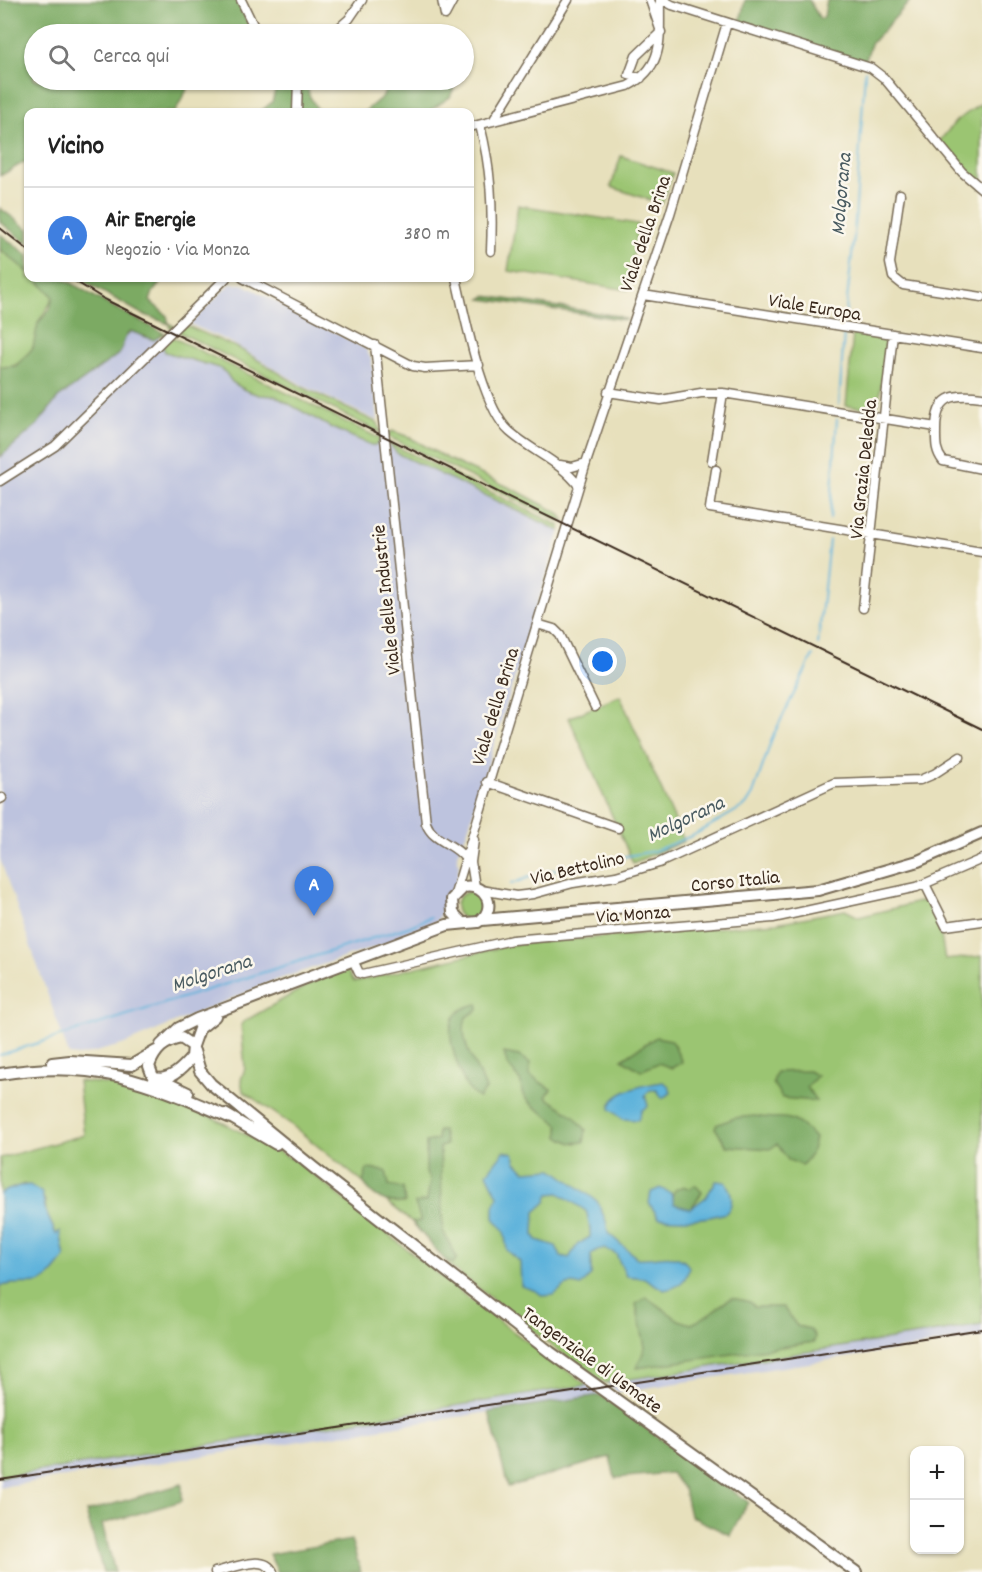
<!DOCTYPE html>
<html lang="it">
<head>
<meta charset="utf-8">
<style>
  body { margin:0; font-family:Dekko,sans-serif; background:#f2f2f2; color:#222 }
  .controls { position:absolute; right:18px; bottom:18px; display:grid; overflow:hidden; border-radius:12px; box-shadow:0 2px 4px #0004 }
  .controls button { width:54px; height:54px; display:grid; place-items:center; padding:0; border:0; border-bottom:2px solid #e0e0e0; background:#fff; color:#222; font:30px sans-serif }
  .you { position:absolute; left:603px; top:662px; width:21px; height:21px; margin:-15px; border:4px solid #fff; border-radius:50%; background:#1a73e8; box-shadow:0 0 0 9px #1a73e833 }
  .badge { display:grid; place-items:center; width:39px; height:39px; border-radius:50%; background:#1f6fb2; color:#fff; font-size:20px; font-weight:700 }
  .pin { position:absolute; translate:-50% -50px; filter:drop-shadow(0 2px 3px #0008) }
  .pin::after { content:''; position:absolute; top:32px; width:21px; height:18px; background:inherit; clip-path:polygon(0 0,100% 0,50% 100%) }
  .list { margin:0; padding:0; list-style:none }
  h2 { display:flex; justify-content:space-between; align-items:center; height:78px; margin:0; padding:0 24px; font-size:26px }
  h2 small { font-size:20px; font-weight:400; color:#767676 }
  .list li { display:grid; grid-template-columns:39px 1fr auto; gap:18px; align-items:center; box-sizing:border-box; height:96px; padding:0 24px; border-top:2px solid #e0e0e0 }
  .list b { display:block; font-size:22px; white-space:nowrap }
  .list p { margin:0; font-size:20px; white-space:nowrap; color:#767676 }
  .list em { font-size:20px; font-style:normal; color:#767676 }
  .icon { flex:none; width:33px; height:33px; fill:none; stroke:currentColor; stroke-width:2; stroke-linecap:round; stroke-linejoin:round }
  .map { position:relative; flex:none; width:982px; height:1572px; overflow:hidden }
  .search { position:absolute; background:#fff; box-shadow:0 2px 4px #0004; left:24px; top:24px; width:450px; height:66px; display:flex; align-items:center; gap:15px; box-sizing:border-box; padding:0 21px; border-radius:33px; color:#767676; font-size:22px }
  .panel { position:absolute; background:#fff; box-shadow:0 2px 4px #0004; left:24px; top:108px; width:450px; height:174px; border-radius:12px }
  .map>svg:first-child { display:block }
  .industrial { fill:#bdc3de }
  .green { fill:#9bc572; stroke:#6b7848; stroke-width:1.5 }
  .forest { fill:#7caa64; stroke:#5c6a41; stroke-width:1.5 }
  .water { fill:#5fb3db; stroke:#4d6e7c; stroke-width:1.5; fill-rule:evenodd }
  .lines { fill:none; stroke-linecap:round; stroke-linejoin:round }
  .stream { stroke:#5fb3db; stroke-width:2 }
  .minor-casing { stroke:#776a55; stroke-width:11 }
  .major-casing { stroke:#776a55; stroke-width:14 }
  .minor { stroke:#fff; stroke-width:8 }
  .major { stroke:#fff; stroke-width:10 }
  .rail { stroke:#3b2a1e; stroke-width:2 }
  .labels { text-anchor:middle; stroke-width:5; stroke-linejoin:round; paint-order:stroke }
  .street-label { font-size:20px; fill:#3b2a1e; stroke:#fbf7ec }
  .water-label { font-size:21px; font-style:italic; fill:#485a60; stroke:#fbf7ec }
</style>
</head>
<body>
<div class="map">
<svg width="982" height="1572" viewBox="0 0 982 1572">
  <rect width="100%" height="100%" fill="#fbf7ec"/>
  <filter id="ink" filterUnits="userSpaceOnUse"><feTurbulence type="fractalNoise" baseFrequency=".0167" numOctaves="2"/><feDisplacementMap in="SourceGraphic" scale="12" xChannelSelector="R" yChannelSelector="G"/><feConvolveMatrix kernelMatrix="1 2 1 2 8 2 1 2 1" color-interpolation-filters="sRGB"/></filter>
  <filter id="wash" filterUnits="userSpaceOnUse"><feTurbulence type="fractalNoise" baseFrequency=".008" numOctaves="4" result="noise"/><feDisplacementMap in="SourceGraphic" scale="24" xChannelSelector="R" yChannelSelector="G"/><feGaussianBlur stdDeviation="1.35" result="paint"/><feColorMatrix in="noise" values="0 0 0 0 0 0 0 0 0 0 0 0 0 0 0 0 0 1.4 0 .05"/><feComposite in="paint" operator="in"/></filter>
  <g filter="url(#wash)">
    <rect width="100%" height="100%" fill="#e7e0bc"/>
    <path class="industrial" d="M230,284h13l123,65 6,12 6,60 -74,-35 -72,-43 -42,-19z
      M131,331l28,7 7,14 53,16 7,5 6,9 13,8 14,5 16,1 78,42 18,7h5l5,-6 17,15 162,77 -93,301 -10,22 2,12 -3,16 -19,39 -28,15 -136,45 -151,64 -42,11 -11,-1 -69,-196v-402l37,-32 21,-27 62,-45 5,-15z
      M982,1325v12l-364,55 -13,-9z
      M587,1385l13,10 -600,92v-10z"/>
    <path class="green" d="M982,103v86l-44,-46 18,-22z
      M621,156l52,17 -11,31 -51,-17z
      M518,205l120,19 -10,66 -120,-19z
      M0,249l28,23v6h7l18,18c-3,11 -9,16 -14,25 -2,5 -1,10 -2,15 -4,17 -19,34 -37,31z
      M170,324l7,4 6,-4 57,25 62,38 76,36 3,10 -212,-106z
      M164,333l217,106 -5,6h-5l-39,-17 -57,-32 -16,-1 -14,-5 -13,-8 -6,-9 -7,-5 -54,-16 -3,-8z
      M853,334l33,5 -7,64 -5,6 -28,-3z
      M392,431l17,6 39,22 69,32 42,22 6,8 -7,-1 -171,-84z
      M387,442l167,81 6,3v5l-162,-77z
      M620,696l64,145 -51,22 -64,-145z
      M456 906a14 14 0 1 1 28 0a14 14 0 1 1-28 0Z
      M927,900l13,29 5,31 37,-4v369l-377,58 -49,-34 -105,-82 -39,-45 -123,-99 -46,-32 -2,-11 4,-12 -4,-43 2,-3 79,-45 24,-9 8,14 161,-38 261,-21 69,-13 14,7z
      M78,1081l48,5 31,7 59,26 80,42 186,148 105,76 -587,92v-191l17,-4 42,-50 -3,2 -10,-22 -1,-12 -21,-16 -24,9v-35l84,-23z"/>
    <path class="forest" d="M0,0h236l15,29 -24,5h-193v46h158l-17,32h-147v48l-28,16z
      M745,0h64l11,19 4,-2 3,-17h84l-40,44 -7,20 -125,-38z
      M278,80h29l2,15 10,17h-59l12,-10z
      M390,80h67l-7,17 -22,15h-64l19,-16z
      M0,208l28,21v15l-28,-22z
      M0,234l28,21v17l-28,-23z
      M35,278h28l44,26 57,29 -10,7 -24,-9 -5,7 -5,15 -62,45 -21,27 -37,32v-90l16,-1 17,-18 5,-25 12,-14 3,-13z
      M78,278h86l-11,14 -3,9 17,15 2,8 -29,-11z
      M486,296l132,20 9,4 -146,-21z
      M478,1004v6l-12,7c-8,27 11,48 20,72l-7,9c-15,-9 -16,-20 -22,-35 -9,-26 -14,-53 21,-59z
      M656,1037l15,3 11,22 -10,6 -14,-5 -17,8 -19,-12z
      M504,1053l15,3 11,7 -1,12 22,14 -5,8 28,19 12,14 -2,12 -12,1 -13,-6v-11c-10,-12 -28,-18 -36,-31 -2,-4 -1,-10 -3,-14 -7,-12 -12,-10 -16,-28z
      M809,1071l8,5 -10,11 9,14 -34,-3 -9,-15 3,-11z
      M755,1116c13,3 17,1 28,2 13,0 24,12 32,20l-4,17 -9,10 -14,-5 -11,-16 -7,5 -43,-3 -12,-18 1,-3 18,-7z
      M438,1131h5l3,14 -6,2 3,84 14,27 -4,6 -9,-5 -32,-37 9,-1 -6,-18 12,-2 3,-22 -4,-6v-31l11,-2z
      M367,1169l19,2 3,14 14,3 2,15c-21,0 -31,-5 -42,-21z
      M695,1185l7,7 -12,18 -16,-6 -2,-8 3,-6 8,-4 7,3z
      M646,1297l33,23 12,4c16,-6 26,-18 41,-26l18,4 5,5h28l14,19 13,3 5,7 -1,6 -177,26 8,-21 -9,-43z
      M600,1395l148,107 -18,33 -40,-19 -6,-27 -13,-16 -56,5 -5,-21 -102,30 -19,-75z
      M182,1484v17l-80,23 13,48h-12l-17,-60z
      M351,1540l10,32h-83l-9,-18z"/>
    <path class="water" d="M663,1082l6,4 2,7 -9,5 -5,-8h-7l-5,5 3,11 -6,4 -4,10 -15,-1 -13,-10c0,-18 38,-25 53,-27z
      M504,1151l9,2 3,9 9,9 28,-2 44,32 9,20 2,12 29,25c17,2 42,-9 52,9 -2,14 -11,21 -25,23l-20,-12 -18,-2 -10,-22c-9,-6 -18,-8 -25,1v20l-10,11c-14,-5 -17,1 -27,9l-11,1 -7,-5 -15,-5 -1,-24 -13,-12 -3,-19 -10,-13v-11l4,-11 -11,-23zM559,1193l27,18c2,5 5,21 4,26l-12,7 -9,14 -8,-2 -5,-10 -19,-6 -3,-5 1,-23 11,-10 3,-8z
      M716,1181l9,1c7,9 10,22 1,31 -23,7 -43,7 -67,5l-10,-15 2,-11 9,-4 11,5 3,11 16,5 16,-12z
      M30,1185l12,8 4,19 10,22 4,-3 5,26c-27,39 -27,21 -65,29v-93l19,-7z"/>
    <g class="lines">
      <path class="stream" d="M845,319l9,-83 11,-165
        M839,405l5,-74
        M830,519l7,-100
        M818,645l11,-105
        M511,884l32,-12 111,-21 40,-16 52,-30 7,-11 20,-58 40,-81
        M0,1055l408,-128 23,-10"/>
    </g>
  </g>
  <g filter="url(#ink)">
    <g class="lines">
      <defs>
        <path id="minor" d="M241,0l14,29 12,5
          M442,0l3,15 8,-15
          M663,0l9,5 199,63 13,10 78,94 20,17
          M332,34l17,-15 13,-19
          M641,78l-12,-3 7,-19 25,-24 -11,-32
          M297,112l1,-32
          M493,121l75,-121
          M480,125c11,43 13,82 11,126
          M470,127l158,-41c38,-20 31,-49 32,-86
          M900,194l-10,69 3,14 10,8 79,12
          M243,278l170,88 12,2 54,-3
          M456,278c9,38 26,130 54,154 23,20 50,29 69,54
          M643,295l339,53
          M375,345l51,478c7,19 28,20 39,35
          M608,392l53,8 40,-7h22l213,34
          M982,397c-30,-4 -46,-1 -46,33 0,12 -1,21 7,31l39,8
          M712,461l11,-68
          M560,465l12,2 14,-4
          M716,470l-6,38 272,44
          M0,481l55,-35 171,-168
          M863,608l30,-274
          M537,624l17,5 6,6 35,72
          M487,782l131,46
          M0,799l2,-1
          M474,840l-3,22 4,25
          M925,884l21,42 36,-5
          M481,890l35,6 17,-2 40,-11 43,-7 43,-13 175,-80 86,-3 14,-6 26,-17
          M455,894l131,-431 84,-249 57,-191
          M353,960l6,13 4,1 149,-34 261,-22 144,-31 65,-28
          M215,1572c16,-3 49,-19 58,0"/>
        <path id="major" d="M482,920l336,-30 100,-29 64,-28
          M181,1038l12,8 -1,11c-9,11 -24,27 -39,20l-4,-11c6,-16 15,-25 32,-28z
          M161,1045l18,-17 18,-9 250,-94 31,-3c20,-12 9,-39 -14,-35l-12,12 1,14 10,10
          M193,1046l6,-17 16,-13
          M194,1051l6,20 11,13 103,84 236,184 306,220
          M52,1063l18,-2 62,4 24,-14
          M0,1074c92,-16 148,8 231,44
          M161,1080l27,13
          M225,1114l51,30"/>
      </defs>
      <use href="#minor" class="minor-casing"/>
      <use href="#major" class="major-casing"/>
      <use href="#minor" class="minor"/>
      <use href="#major" class="major"/>
      <path class="rail" d="M0,228l28,22
        M70,278l34,21 55,27 823,403
        M0,1480l982,-151"/>
    </g>
  </g>
  <g class="labels">
    <g class="street-label">
      <text transform="translate(644 233) rotate(-71)" y="7">Viale della Brina</text>
      <text transform="translate(815 306) rotate(9)" y="7">Viale Europa</text>
      <text transform="translate(862 469) rotate(-84)" y="7">Via Grazia Deledda</text>
      <text transform="translate(385 600) rotate(-96)" y="7">Viale delle Industrie</text>
      <text transform="translate(494 706) rotate(-73)" y="7">Viale della Brina</text>
      <text transform="translate(577 867) rotate(-13)" y="7">Via Bettolino</text>
      <text transform="translate(735 880) rotate(-6)" y="7">Corso Italia</text>
      <text transform="translate(633 913) rotate(-4)" y="7">Via Monza</text>
      <text transform="translate(593 1359) rotate(36)" y="7">Tangenziale di Usmate</text>
    </g>
    <g class="water-label">
      <text transform="translate(840 194) rotate(-85)" y="7">Molgorana</text>
      <text transform="translate(685 818) rotate(-25)" y="7">Molgorana</text>
      <text transform="translate(211 972) rotate(-18)" y="7">Molgorana</text>
    </g>
  </g>
</svg>
<div class="controls">
<button>+</button>
<button>−</button>
</div>
<div class="you"></div>
<div class="pin badge" style="left:314px;top:916px;background:#3f7fe0">A</div>
<div class="search"><svg class="icon" aria-label="search" viewBox="0 0 24 24"><circle cx="10" cy="10" r="6"/><path d="M15 15l6 6"/></svg>Cerca qui</div>
<section class="panel">
<h2>Vicino<small></small></h2>
<ul class="list">
<li><span class="badge" style="background:#3f7fe0">A</span><div><b>Air Energie</b><p>Negozio · Via Monza</p></div><em>380 m</em></li>
</ul>
</section>
</div>
</body>
</html>
